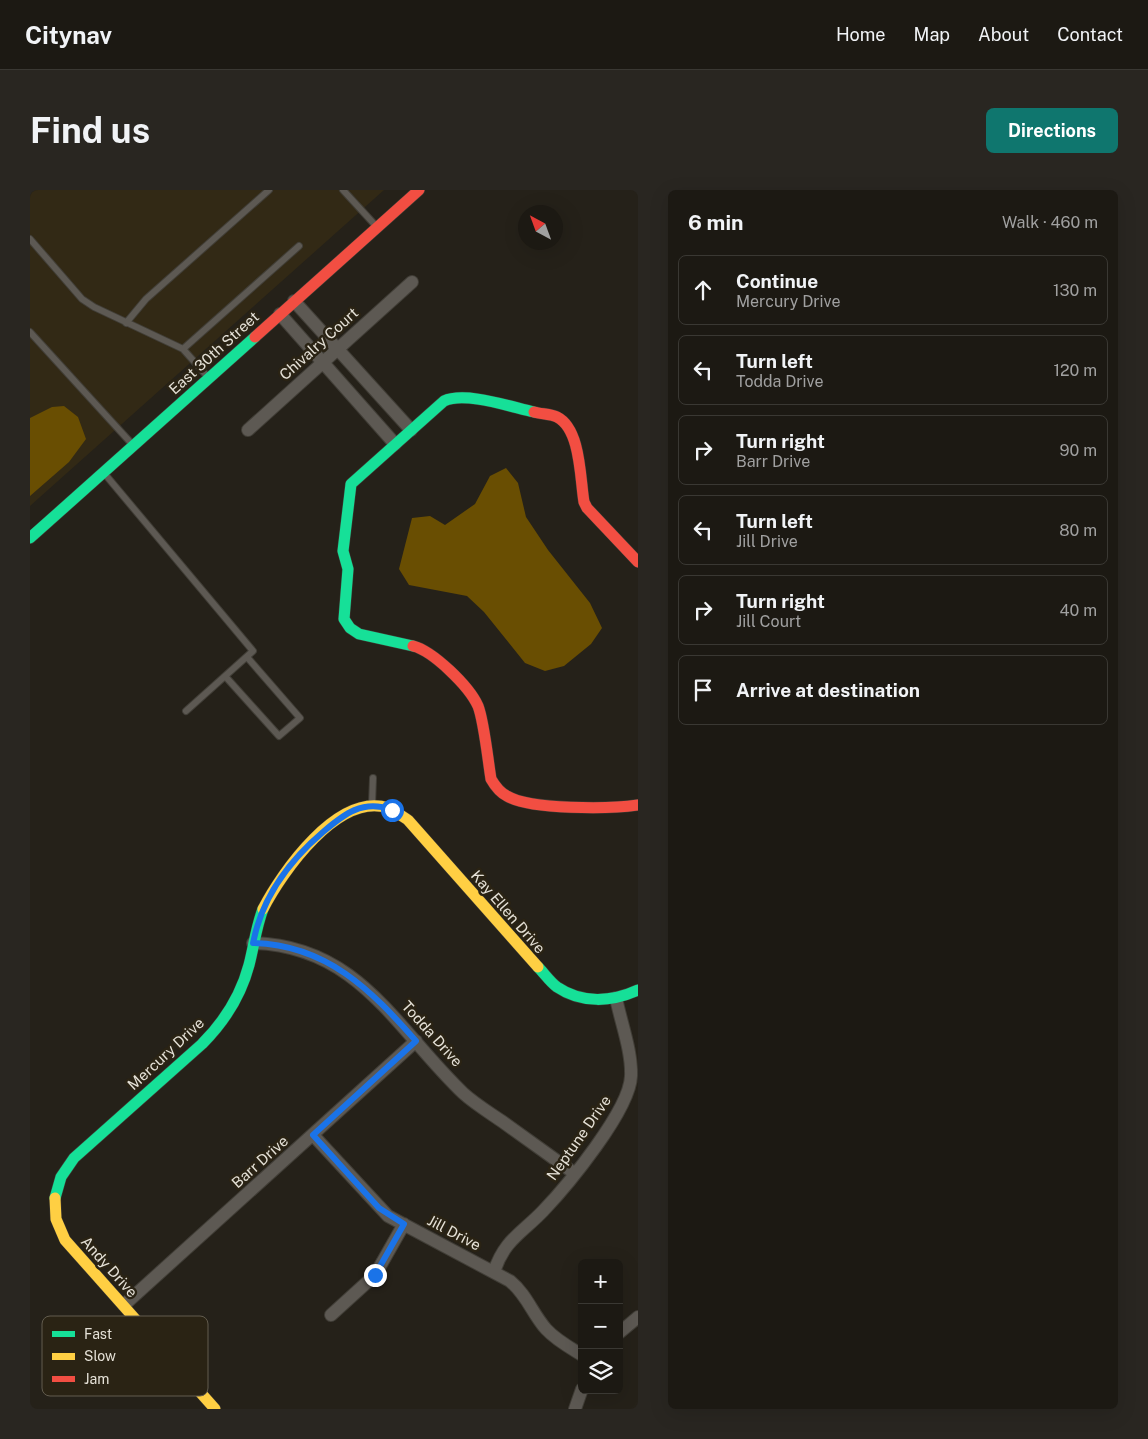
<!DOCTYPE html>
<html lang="en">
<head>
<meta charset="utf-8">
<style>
  body { margin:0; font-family:"Public Sans",sans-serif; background:#292621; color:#f1f3f6 }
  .controls { position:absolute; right:15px; bottom:15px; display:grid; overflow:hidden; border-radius:8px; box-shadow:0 5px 20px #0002 }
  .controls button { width:45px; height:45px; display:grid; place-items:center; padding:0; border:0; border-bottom:1px solid #3a3833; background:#1c1913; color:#f1f3f6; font:25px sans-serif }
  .compass { position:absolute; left:488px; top:15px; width:45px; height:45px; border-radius:50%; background:#1c1913; box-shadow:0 5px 20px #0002; rotate:319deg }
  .stop { position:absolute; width:15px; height:15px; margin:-11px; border:4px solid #1a73e8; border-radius:50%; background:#fff }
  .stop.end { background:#1a73e8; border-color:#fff; box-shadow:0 1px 5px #0008 }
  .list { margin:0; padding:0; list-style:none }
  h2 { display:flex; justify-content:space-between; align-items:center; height:65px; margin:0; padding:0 20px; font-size:21px }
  h2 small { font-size:16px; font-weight:400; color:#a0a0a0 }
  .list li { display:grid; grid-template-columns:32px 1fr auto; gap:15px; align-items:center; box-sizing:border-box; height:70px; margin:0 10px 10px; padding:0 10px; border:1px solid #3a3833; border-radius:8px }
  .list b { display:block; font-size:19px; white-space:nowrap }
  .list p { margin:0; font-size:16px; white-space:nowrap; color:#a0a0a0 }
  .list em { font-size:16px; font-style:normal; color:#a0a0a0 }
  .icon { flex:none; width:28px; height:28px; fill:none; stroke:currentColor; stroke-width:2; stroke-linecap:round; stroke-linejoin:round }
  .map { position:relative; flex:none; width:608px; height:1219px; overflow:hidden; border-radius:8px }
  header { display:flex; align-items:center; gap:30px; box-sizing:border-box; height:70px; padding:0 25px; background:#1c1913; border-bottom:1px solid #3a3833 }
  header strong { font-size:24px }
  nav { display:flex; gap:28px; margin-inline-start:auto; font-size:18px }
  .intro { display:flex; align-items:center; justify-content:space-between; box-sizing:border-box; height:120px; padding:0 30px }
  h1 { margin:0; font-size:35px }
  .button { padding:12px 22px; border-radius:8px; background:#0f766e; color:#fff; font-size:18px; font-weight:700 }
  main { display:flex; gap:30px; padding:0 30px }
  aside { flex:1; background:#1c1913; border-radius:8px; box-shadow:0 5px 20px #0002 }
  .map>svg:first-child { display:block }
  .built { fill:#322915 }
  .water { fill:#694e02 }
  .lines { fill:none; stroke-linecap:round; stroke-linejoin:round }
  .lane-casing { stroke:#413e37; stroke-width:8 }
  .street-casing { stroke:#413e37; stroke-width:14 }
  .fast-casing { stroke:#413e37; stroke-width:12 }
  .slow-casing { stroke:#413e37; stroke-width:12 }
  .jam-casing { stroke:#413e37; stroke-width:12 }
  .lane { stroke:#5d5953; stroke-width:6 }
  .street { stroke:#5d5953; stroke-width:12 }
  .fast { stroke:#16e098; stroke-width:11 }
  .slow { stroke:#ffcf43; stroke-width:11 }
  .jam { stroke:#f24e42; stroke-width:11 }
  .route { stroke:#1a73e8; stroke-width:6 }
  .labels { text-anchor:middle; stroke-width:5; stroke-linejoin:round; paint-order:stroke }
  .street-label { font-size:15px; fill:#e5e1d7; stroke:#2a2314 }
  .key { fill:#2a2314; stroke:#625c4e; stroke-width:1 }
  .key-label { font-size:14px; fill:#e5e1d7 }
</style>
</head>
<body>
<header>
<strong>Citynav</strong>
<nav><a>Home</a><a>Map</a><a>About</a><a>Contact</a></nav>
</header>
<div class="intro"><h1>Find us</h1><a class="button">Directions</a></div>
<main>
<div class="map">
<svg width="608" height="1219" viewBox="0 0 608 1219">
  <rect width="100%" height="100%" fill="#252119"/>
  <path class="built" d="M0,0h354l-354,316z"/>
  <path class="water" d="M34,216l14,11 8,22 -17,23 -39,34v-78l22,-11z
    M476,278l12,15 8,34 22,33 42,53 12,25 -11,16 -27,22 -19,5 -20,-8 -41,-51 -17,-16 -58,-11 -10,-16 13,-51 18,-2 15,9 30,-21 15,-28z"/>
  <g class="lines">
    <defs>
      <path id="lane" d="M313,0l33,36
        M0,49l52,60 12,8 89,42 24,27
        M96,133l20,-24 123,-109
        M0,142l102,112
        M153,159l116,-103
        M74,283l149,178 -67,60
        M195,486l54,60 21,-18 -53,-61
        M342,615l1,-27"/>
      <path id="street" d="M264,111l117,129
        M250,124l115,130
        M218,240l164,-148
        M223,753c106,3 143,86 210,150 12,11 27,20 40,29 24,17 47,34 71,51
        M283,945l75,81 122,65c17,14 22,32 36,48 10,11 23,18 36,26
        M464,1082c10,-32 28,-39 49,-61 24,-25 87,-101 88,-135 1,-25 -10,-53 -15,-78
        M94,1115l292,-264
        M301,1125l44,-40 29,-51
        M589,1143l19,-16
        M545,1219l7,-20"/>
      <path id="fast" d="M0,348l225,-201
        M383,456l-54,-12 -9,-6 -6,-9 4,-50 -5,-18 8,-67 93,-83c21,-10 67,6 90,11
        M508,777c6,6 12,15 19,20 25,17 55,15 81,3
        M25,1008l6,-21 13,-19 128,-114c22,-22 39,-49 47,-79 5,-19 7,-38 14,-56"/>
      <path id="slow" d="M233,719c19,-37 75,-117 125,-101 7,3 14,8 20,12l130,147
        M25,1008l1,21 9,21 150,169"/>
      <path id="jam" d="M225,147l164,-147
        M504,222c7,2 17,2 23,5 24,12 23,62 27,85l3,6 51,54
        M383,456c20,5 56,40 65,60 6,15 10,55 13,73 4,7 8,13 16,17 23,14 103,13 131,9"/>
    </defs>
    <use href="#lane" class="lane-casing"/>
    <use href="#street" class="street-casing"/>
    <use href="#fast" class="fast-casing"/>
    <use href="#slow" class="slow-casing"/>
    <use href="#jam" class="jam-casing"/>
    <use href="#lane" class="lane"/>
    <use href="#street" class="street"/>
    <use href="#fast" class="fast"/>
    <use href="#slow" class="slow"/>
    <use href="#jam" class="jam"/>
  </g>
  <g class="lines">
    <path class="route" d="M345,1085l29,-51 -25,-16 -66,-73 103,-94c-45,-51 -89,-96 -163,-98 9,-46 36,-82 70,-111 21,-18 40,-33 69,-22"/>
  </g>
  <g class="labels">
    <g class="street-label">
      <text transform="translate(289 154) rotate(-42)" y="5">Chivalry Court</text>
      <text transform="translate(184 163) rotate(-42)" y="5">East 30th Street</text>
      <text transform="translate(478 722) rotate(49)" y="5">Kay Ellen Drive</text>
      <text transform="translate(402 844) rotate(48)" y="5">Todda Drive</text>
      <text transform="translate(136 864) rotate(-43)" y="5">Mercury Drive</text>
      <text transform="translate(549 948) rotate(-55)" y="5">Neptune Drive</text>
      <text transform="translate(230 972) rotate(-42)" y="5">Barr Drive</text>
      <text transform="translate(424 1043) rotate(28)" y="5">Jill Drive</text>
      <text transform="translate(79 1077) rotate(48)" y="5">Andy Drive</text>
    </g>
  </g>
  <rect x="12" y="1126" width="166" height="80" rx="8" class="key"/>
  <rect x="22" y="1141" width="23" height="6" fill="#16e098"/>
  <rect x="22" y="1163" width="23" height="7" fill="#ffcf43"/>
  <rect x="22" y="1186" width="23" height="6" fill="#f24e42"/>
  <g class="key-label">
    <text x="54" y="1149">Fast</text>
    <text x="54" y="1171">Slow</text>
    <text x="54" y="1194">Jam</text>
  </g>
</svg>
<div class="controls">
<button>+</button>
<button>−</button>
<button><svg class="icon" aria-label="layers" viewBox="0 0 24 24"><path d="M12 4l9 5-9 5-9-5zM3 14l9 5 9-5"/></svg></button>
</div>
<svg class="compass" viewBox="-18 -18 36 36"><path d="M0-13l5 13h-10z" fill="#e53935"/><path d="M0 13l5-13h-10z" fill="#a0a0a0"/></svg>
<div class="stop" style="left:362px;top:620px"></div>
<div class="stop end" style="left:345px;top:1085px"></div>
</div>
<aside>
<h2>6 min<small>Walk · 460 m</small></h2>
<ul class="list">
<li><svg class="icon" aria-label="ahead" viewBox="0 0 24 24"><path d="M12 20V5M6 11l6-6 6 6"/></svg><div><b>Continue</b><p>Mercury Drive</p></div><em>130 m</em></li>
<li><svg class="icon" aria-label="left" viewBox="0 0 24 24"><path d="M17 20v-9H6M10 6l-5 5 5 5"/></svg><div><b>Turn left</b><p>Todda Drive</p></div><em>120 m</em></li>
<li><svg class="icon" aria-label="right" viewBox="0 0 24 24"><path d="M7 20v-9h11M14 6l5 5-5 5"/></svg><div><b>Turn right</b><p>Barr Drive</p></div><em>90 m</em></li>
<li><svg class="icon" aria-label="left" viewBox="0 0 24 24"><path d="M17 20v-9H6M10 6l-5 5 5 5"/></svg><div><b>Turn left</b><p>Jill Drive</p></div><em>80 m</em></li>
<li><svg class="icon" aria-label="right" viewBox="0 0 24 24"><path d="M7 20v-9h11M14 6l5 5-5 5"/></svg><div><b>Turn right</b><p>Jill Court</p></div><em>40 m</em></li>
<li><svg class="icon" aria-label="arrive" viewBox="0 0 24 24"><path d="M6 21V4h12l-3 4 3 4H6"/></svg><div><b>Arrive at destination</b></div></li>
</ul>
</aside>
</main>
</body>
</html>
